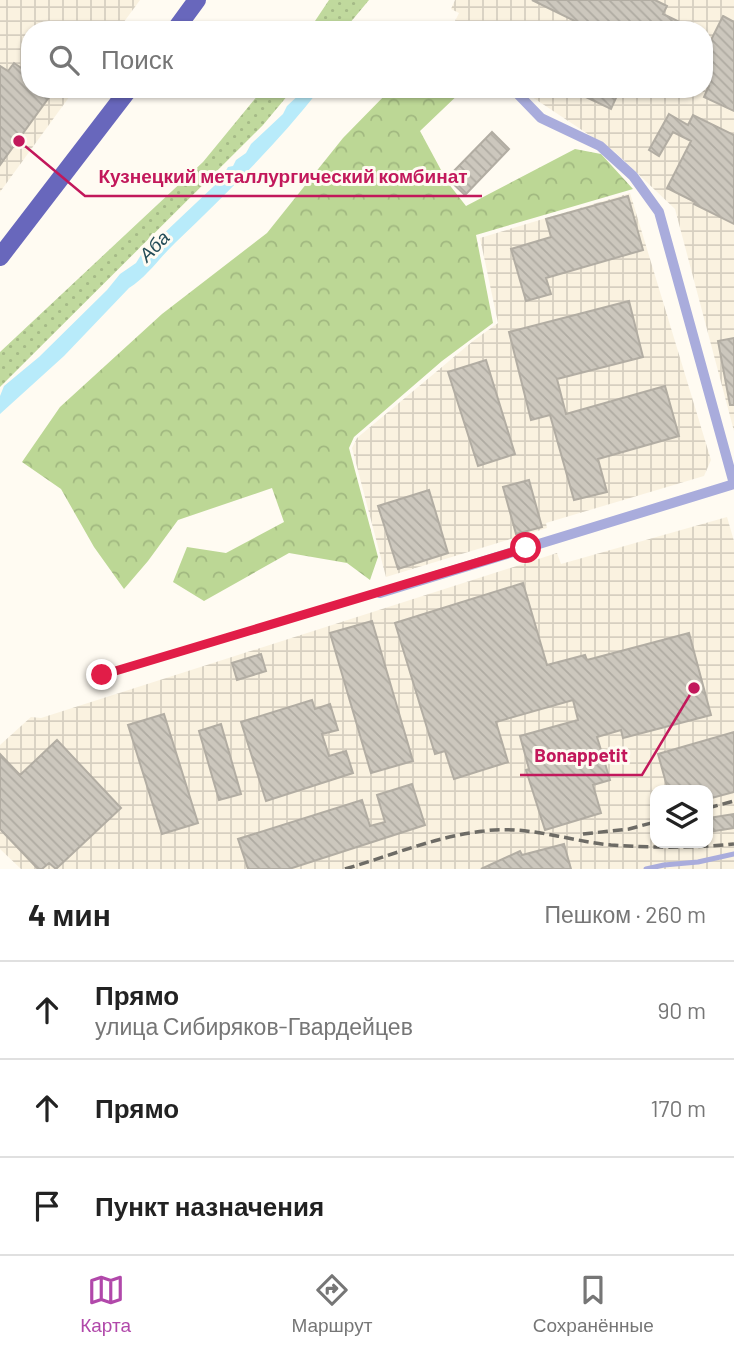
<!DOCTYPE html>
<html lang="ru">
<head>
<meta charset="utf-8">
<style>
  body { margin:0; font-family:Barlow,sans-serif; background:#f6f6f6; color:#222 }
  .controls { position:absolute; right:21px; bottom:21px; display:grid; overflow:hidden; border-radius:14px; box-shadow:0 2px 5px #0004 }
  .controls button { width:63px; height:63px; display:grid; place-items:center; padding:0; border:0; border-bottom:2px solid #e0e0e0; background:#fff; color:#222; font:35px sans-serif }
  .stop { position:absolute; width:21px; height:21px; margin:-16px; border:5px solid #e11d48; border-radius:50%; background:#fff }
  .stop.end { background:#e11d48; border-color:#fff; box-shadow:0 2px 7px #0008 }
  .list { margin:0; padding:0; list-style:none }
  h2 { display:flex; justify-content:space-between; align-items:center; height:91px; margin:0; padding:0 28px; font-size:30px }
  h2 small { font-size:23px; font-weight:400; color:#767676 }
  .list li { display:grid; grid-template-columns:46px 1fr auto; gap:21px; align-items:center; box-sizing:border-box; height:98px; padding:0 28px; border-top:2px solid #e0e0e0 }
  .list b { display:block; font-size:26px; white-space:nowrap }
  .list p { margin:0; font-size:23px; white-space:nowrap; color:#767676 }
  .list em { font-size:23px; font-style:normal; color:#767676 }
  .icon { flex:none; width:38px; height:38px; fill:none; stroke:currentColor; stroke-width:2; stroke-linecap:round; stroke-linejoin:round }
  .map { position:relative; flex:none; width:734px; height:869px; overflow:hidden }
  .search { position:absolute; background:#fff; box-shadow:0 2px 5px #0004; left:21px; right:21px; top:21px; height:77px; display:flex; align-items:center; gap:18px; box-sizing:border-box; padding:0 24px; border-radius:28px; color:#767676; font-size:26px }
  .sheet { height:385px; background:#fff }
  nav { display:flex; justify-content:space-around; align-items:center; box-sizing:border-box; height:98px; border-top:2px solid #e0e0e0; background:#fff; font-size:19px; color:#767676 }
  nav a { display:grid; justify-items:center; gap:4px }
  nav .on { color:#b148aa }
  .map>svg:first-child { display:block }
  .industrial { fill:url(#industrial-grid); fill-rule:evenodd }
  .grass { fill:url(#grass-dots) }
  .forest { fill:url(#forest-crowns) }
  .water { fill:#b8ebfa }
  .building { fill:url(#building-back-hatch); stroke:#b2ada3; stroke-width:2 }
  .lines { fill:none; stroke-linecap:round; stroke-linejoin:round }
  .service { stroke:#a9acdc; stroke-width:5 }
  .minor { stroke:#a9acdc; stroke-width:10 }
  .primary { stroke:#6867bc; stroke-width:18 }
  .rail { stroke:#6d6b65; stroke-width:3.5; stroke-dasharray:10 5; stroke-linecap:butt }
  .route { stroke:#e11d48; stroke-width:9 }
  .labels { text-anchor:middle; stroke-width:6; stroke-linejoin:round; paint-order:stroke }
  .water-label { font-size:19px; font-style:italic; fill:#254d58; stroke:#fffbf2 }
  .leader { fill:none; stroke:#c2185b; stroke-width:2.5 }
  .callout-dot { fill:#c2185b; stroke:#fffbf2; stroke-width:2.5 }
  .callout-label { font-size:19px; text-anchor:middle; font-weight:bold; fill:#c2185b; stroke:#fffbf2; stroke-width:6; stroke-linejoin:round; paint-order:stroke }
</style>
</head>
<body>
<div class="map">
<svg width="734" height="869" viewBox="0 0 734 869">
  <defs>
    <pattern id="industrial-grid" width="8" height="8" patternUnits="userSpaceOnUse" patternTransform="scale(1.75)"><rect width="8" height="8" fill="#faf2e0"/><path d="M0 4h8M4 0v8" fill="none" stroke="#d6cfc0"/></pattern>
    <pattern id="grass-dots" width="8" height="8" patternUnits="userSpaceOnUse" patternTransform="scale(1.75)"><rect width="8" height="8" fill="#c0d99d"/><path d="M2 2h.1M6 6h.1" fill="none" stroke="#a5ba87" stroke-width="1.8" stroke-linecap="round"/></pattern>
    <pattern id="forest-crowns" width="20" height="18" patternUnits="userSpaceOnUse" patternTransform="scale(1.75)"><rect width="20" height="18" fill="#bcd795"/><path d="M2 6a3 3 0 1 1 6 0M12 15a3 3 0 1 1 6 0" fill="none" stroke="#a1b880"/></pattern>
    <pattern id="building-back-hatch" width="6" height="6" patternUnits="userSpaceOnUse" patternTransform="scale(1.75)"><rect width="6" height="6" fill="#ccc7bd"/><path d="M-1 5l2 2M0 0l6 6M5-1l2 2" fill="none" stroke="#afaba2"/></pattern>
  </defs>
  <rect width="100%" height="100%" fill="#fffbf2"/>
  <path class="industrial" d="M0,0h140l-22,30h-88v59h45l-75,103z
    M455,0h279v431l-59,-222 -60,-57 -95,-63h184v-59h-244l-7,-5 6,-12 -8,-4z
    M630,193l81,267 -7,16 -158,47 1,5 -161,49 -34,-129 5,-10 116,-97 25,-18 -18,-85z
    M727,517l7,24v328h-713l-21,-20v-104l31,-28 10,1 516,-165 4,11zM655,790h53v53h-53z"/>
  <path class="grass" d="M329,0h40l-25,30h-35z
    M263,89h30l-30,36 -263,262v-35l203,-190z"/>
  <path class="forest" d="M391,89h73l-44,42 28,52 18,23 109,-57 26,5 32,35 -157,46 17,88 -51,38 -88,76 -5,11 29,109 -8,23 -23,-17 -58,-10 -85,48 -31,-19 14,-35 39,6 58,-31 -12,-34 -94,32 -30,41 -24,28 -30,-42 -33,-58 -39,-27 38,-55 102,-93 105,-81 76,-95z"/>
  <path class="water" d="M305,89h15c-44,56 -94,105 -145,154 -16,15 -27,33 -46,45l-65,68 -64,58v-18l4,-10 35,-29 68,-67 13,-16 16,-11 5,-8 73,-69 2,-5 5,-2 7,-12 5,-1 3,-6 10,-7 5,-9 32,-30 4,-8z"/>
  <path class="building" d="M532,0h123l12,6 -4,8 33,16h-103z
    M723,16l11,6v89l-30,-14 5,-11 -5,-2v-30z
    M14,63l16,11v15h25l-55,76v-99l8,5z
    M569,89h51l-9,20z
    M669,114l19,11 5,-10 41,20v89l-40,-20 1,-2 -28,-14 24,-47 -18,-9 -14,24 -10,-6z
    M492,132l17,17 -44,46 -18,-17z
    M628,196l15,54 -97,28 5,16 -25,7 -15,-52 40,-12 -5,-18z
    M629,301l14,56 -86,22 9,35 99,-28 14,50 -81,23 9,33 -33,8 -24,-85 -19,5 -22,-88z
    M734,338v67h-4l-12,-64z
    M486,360l29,94 -37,12 -30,-94z
    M529,480l13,47 -26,7 -13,-47z
    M429,490l19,63 -50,16 -20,-63z
    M523,583l24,82 38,-10 2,5 102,-27 22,82 -88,23 -2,-8 -24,7 13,43 -17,5 8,28 -56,17 -19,-60 3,-1 -9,-33 58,-16 -5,-20 -77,22 12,40 -54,17 -9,-28 -10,3 -40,-131z
    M372,621l41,140 -42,12 -41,-140z
    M261,654l5,17 -29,9 -5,-17z
    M312,700l3,9 15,-5 8,26 -16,4 7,22 17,-5 7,22 -87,28 -25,-79z
    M164,714l34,109 -36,11 -34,-109z
    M221,724l20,70 -22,6 -20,-69z
    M734,732v60l-26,7v-9h-40l-10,-36z
    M57,740l64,68 -65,61 -7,-6 -7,6h-4l-38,-40v-75l20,21z
    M412,784l13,41 -136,44h-41l-10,-30 124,-39 8,26 15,-4 -8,-27z
    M734,814v14l-26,4v-14z
    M564,844l7,25h-90l39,-18 2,4z"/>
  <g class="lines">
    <path class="service" d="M102,675l278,-82
      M646,869l18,-4 34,-3 36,-8"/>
    <path class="minor" d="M513,89l28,29 59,28 33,30 26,36 75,272
      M380,593l354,-109"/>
    <path class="primary" d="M175,30l22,-30
      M0,257l129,-168"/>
    <path class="rail" d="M708,808l26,-7
      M583,834l46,-5 26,-7
      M345,869c45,-13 92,-33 139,-38 43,-6 85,10 127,14 41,3 83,3 123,-1"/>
  </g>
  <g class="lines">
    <path class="route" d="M102,675l424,-127"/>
  </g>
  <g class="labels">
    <g class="water-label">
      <text transform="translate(154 246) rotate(-46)" y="7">Аба</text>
    </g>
  </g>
  <path class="leader" d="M19 141L85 196H482M694 688L642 775H520"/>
  <g class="callout-dot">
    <circle cx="19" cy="141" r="7"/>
    <circle cx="694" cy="688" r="7"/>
  </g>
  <g class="callout-label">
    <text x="283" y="183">Кузнецкий металлургический комбинат</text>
    <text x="581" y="762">Bonappetit</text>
  </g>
</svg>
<div class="controls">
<button><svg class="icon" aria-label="layers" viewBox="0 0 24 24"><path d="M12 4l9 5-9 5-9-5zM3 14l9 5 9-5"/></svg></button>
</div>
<div class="stop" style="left:526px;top:548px"></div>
<div class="stop end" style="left:102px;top:675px"></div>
<div class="search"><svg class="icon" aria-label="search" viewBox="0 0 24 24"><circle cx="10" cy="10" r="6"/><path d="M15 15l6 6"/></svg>Поиск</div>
</div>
<section class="sheet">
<h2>4 мин<small>Пешком · 260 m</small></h2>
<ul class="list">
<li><svg class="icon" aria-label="ahead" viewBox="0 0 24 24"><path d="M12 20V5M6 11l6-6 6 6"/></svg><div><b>Прямо</b><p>улица Сибиряков-Гвардейцев</p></div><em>90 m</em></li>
<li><svg class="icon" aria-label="ahead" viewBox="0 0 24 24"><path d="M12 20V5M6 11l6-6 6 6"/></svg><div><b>Прямо</b></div><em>170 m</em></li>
<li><svg class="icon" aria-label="arrive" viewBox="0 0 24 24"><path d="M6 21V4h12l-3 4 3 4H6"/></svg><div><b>Пункт назначения</b></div></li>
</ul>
</section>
<nav>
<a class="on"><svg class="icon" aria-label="map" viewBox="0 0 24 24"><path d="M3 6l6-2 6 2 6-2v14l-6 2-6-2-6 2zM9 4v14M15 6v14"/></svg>Карта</a>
<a><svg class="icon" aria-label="directions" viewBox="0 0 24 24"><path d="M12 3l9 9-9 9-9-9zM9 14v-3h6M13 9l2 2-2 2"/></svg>Маршрут</a>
<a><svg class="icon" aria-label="saved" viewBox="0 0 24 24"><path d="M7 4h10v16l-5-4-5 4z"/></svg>Сохранённые</a>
</nav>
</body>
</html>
